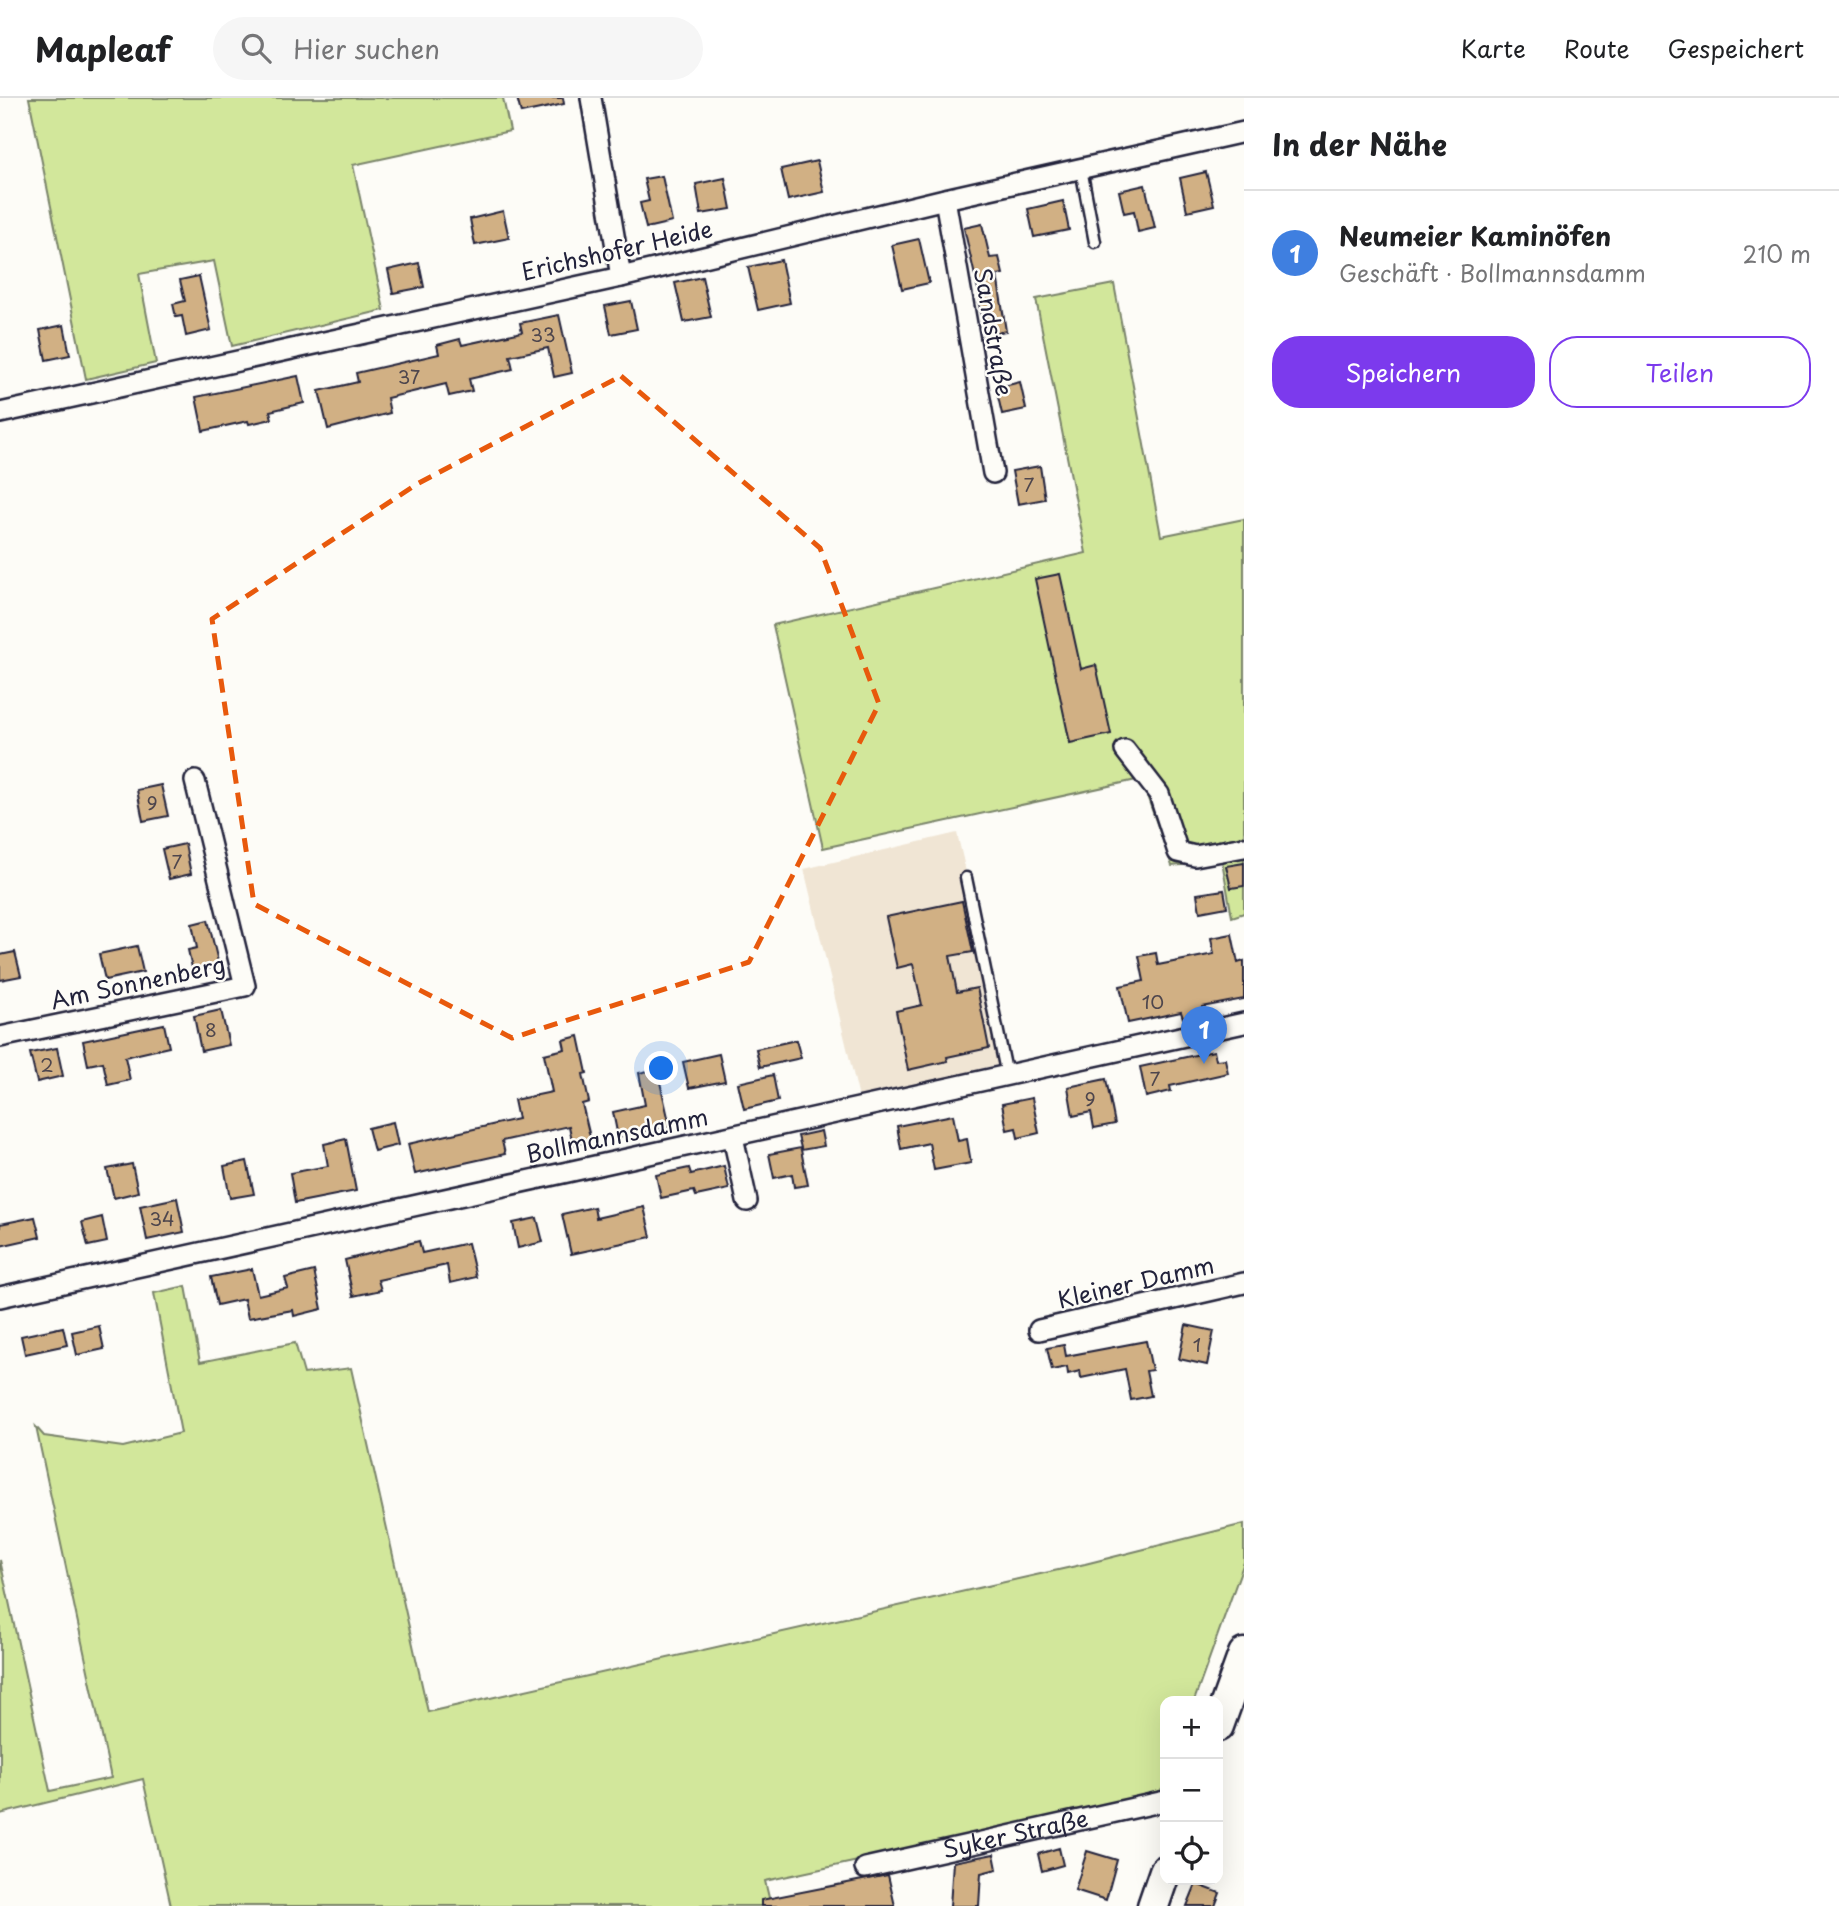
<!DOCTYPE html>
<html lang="de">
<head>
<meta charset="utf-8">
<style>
  body { margin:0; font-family:"Playpen Sans",sans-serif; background:#f6f6f6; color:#202124 }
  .controls { position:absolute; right:21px; bottom:21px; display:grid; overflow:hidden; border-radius:14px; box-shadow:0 7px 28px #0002 }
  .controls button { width:63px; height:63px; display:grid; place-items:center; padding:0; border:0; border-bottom:2px solid #e0e0e0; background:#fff; color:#202124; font:35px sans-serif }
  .you { position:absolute; left:662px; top:971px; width:24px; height:24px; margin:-18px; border:5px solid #fff; border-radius:50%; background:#1a73e8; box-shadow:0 0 0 10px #1a73e833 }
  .badge { display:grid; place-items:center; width:46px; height:46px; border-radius:50%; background:#7c3aed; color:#fff; font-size:23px; font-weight:700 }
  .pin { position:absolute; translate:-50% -58px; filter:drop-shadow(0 2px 4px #0008) }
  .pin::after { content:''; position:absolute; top:37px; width:24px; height:21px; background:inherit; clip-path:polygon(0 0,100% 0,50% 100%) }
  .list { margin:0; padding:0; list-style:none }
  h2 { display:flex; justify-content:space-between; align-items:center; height:91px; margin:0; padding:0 28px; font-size:30px }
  h2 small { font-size:23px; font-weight:400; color:#757577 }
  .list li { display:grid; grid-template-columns:46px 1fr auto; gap:21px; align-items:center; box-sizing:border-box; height:126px; padding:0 28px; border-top:2px solid #e0e0e0 }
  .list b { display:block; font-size:26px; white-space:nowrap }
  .list p { margin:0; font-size:23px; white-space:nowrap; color:#757577 }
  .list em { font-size:23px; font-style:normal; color:#757577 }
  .actions { display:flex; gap:14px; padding:21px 28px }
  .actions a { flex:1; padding:16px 0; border:2px solid #7c3aed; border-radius:28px; text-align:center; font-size:24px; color:#7c3aed }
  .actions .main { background:#7c3aed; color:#fff }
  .icon { flex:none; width:38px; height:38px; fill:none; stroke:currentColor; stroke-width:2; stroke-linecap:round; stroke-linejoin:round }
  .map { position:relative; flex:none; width:1244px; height:1808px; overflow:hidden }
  header { display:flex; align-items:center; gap:42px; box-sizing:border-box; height:98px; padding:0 35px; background:#fff; border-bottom:2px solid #e0e0e0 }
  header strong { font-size:33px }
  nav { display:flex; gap:38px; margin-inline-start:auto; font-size:24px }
  .search { width:490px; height:63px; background:#f6f6f6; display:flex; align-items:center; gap:18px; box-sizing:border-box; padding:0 24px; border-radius:38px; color:#757577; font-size:26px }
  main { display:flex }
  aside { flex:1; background:#fff }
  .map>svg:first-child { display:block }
  .built { fill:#f0e5d4 }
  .green { fill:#d2e79b; stroke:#7a846b; stroke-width:2 }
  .building { fill:#d1b084; stroke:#22223b; stroke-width:2 }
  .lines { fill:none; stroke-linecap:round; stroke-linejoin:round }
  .service-casing { stroke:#22223b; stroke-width:15 }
  .minor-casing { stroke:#22223b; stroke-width:24 }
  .primary-casing { stroke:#22223b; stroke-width:35 }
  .service { stroke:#fdfcf7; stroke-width:10 }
  .minor { stroke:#fdfcf7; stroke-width:19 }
  .primary { stroke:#fdfcf7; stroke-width:30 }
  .marked { fill:none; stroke:#e8590c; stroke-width:5; stroke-dasharray:14 9; stroke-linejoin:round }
  .labels { text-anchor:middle; stroke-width:5; stroke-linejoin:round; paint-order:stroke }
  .number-label { font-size:19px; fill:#4e464d }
  .street-label { font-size:23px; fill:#22223b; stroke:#fdfcf7 }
</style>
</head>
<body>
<header>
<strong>Mapleaf</strong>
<div class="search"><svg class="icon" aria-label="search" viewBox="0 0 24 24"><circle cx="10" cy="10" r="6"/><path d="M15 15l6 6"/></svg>Hier suchen</div>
<nav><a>Karte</a><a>Route</a><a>Gespeichert</a></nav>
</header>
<main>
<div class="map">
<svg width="1244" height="1808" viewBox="0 0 1244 1808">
  <rect width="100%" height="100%" fill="#fdfcf7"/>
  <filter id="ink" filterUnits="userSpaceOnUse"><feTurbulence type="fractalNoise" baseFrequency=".0143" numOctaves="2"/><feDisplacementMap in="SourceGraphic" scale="14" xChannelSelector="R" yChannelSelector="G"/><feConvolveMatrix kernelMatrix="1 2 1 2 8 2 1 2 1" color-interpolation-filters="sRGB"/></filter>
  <g filter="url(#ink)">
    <path class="built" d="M957,735l53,229 -151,36 -55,-229z"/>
    <path class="green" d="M29,0h474l7,33 -157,34 31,145 -152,36 -18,-85 -75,13 17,89 -70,16z
      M1114,186l47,252 83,-17v394l-12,4 -10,-56 -50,5 -31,-87 -318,69 -50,-223 313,-72 -50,-254z
      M186,1188l14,76 95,-19 9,31 47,-6 77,344 657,-148 159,-40v38l-50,139h-29v81l-5,14 -395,85 6,25h-600l-28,-127 -143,35v-254l50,231 61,-13 -75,-351 8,9 79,11 58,-14 -27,-140z"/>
    <path class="building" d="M517,0h46l1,6 -43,9z
      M817,63l7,31 -36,8 -7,-31z
      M1206,74l8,33 -27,6 -7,-33z
      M662,78l10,46 -26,6 -6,-25 9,-2 -5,-22z
      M725,80l6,31 -30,5 -5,-30z
      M1145,87l10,43 -17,4 -4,-21 -10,2 -5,-22z
      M1063,103l6,29 -35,7 -6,-28z
      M503,113l6,27 -34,7 -5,-26z
      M982,126l8,34 9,-1 4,17 -6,1 9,56 -22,4 -5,-32 2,-1 -17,-74z
      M919,141l10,44 -27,6 -10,-44z
      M781,162l9,43 -32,7 -10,-43z
      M419,165l5,24 -31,6 -5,-23z
      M199,178l12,54 -25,6 -4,-20 -6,1 -3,-13 12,-3 -5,-21z
      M702,179l9,40 -27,5 -9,-39z
      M631,203l6,28 -26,5 -6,-28z
      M559,217l13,58 -18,4 -6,-29 -38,8 3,13 -44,10 3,12 -23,5 -3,-12 -59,14 3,15 -62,16 -9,-38 39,-9 -2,-9 83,-19 -2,-9 23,-6 2,6 60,-13 -2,-9z
      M64,227l6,30 -24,5 -6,-30z
      M298,278l6,27 -34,8 2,8 -23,5 -1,-3 -45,10 -7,-34z
      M1020,284l6,27 -24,5 -6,-26z
      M1040,368l5,33 -27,5 -6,-33z
      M1060,476l21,95 15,-4 15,69 -41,9 -35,-164z
      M161,687l7,31 -25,5 -6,-31z
      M185,746l6,30 -22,5 -7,-30z
      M1244,765v23l-13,2 -5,-22z
      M1224,792l3,17 -27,5 -3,-18z
      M962,803l11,51 -23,4 7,36 20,-4 12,60 -42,9 1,4 -40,9 -12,-59 26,-6 -9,-41 -16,4 -11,-51z
      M208,822l11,46 -26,6 -5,-22 9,-2 -5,-24z
      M1232,836l6,29 6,-2v38l-42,8 1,7 -20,4 -2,-6 -53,11 -8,-37 24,-5 -5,-25 17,-3 2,12 56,-11 -3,-16z
      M137,848l6,26 -38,8 -6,-26z
      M15,854l6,24 -21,4v-25z
      M221,912l8,35 -28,6 -7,-35z
      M164,926l5,23 -44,10 5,23 -22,5 -5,-23 -15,3 -5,-24z
      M579,938l8,37 -4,1 6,28 -7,2 9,37 -18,4 -4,-19 -67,15 3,13 -90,20 -7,-30 110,-25 -4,-19 38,-8 -8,-38 21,-5 -2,-9z
      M796,942l5,18 -41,9 -4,-18z
      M57,950l6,28 -26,6 -7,-29z
      M1214,953l2,9 9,-1 3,14 -58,13 1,5 -25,6 -6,-30z
      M719,956l6,27 -36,7 -6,-26z
      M657,971l13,57 -52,11 -5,-25 32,-7 -6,-32z
      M773,977l5,26 -34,8 -6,-26z
      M1106,981l9,45 -21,4 -3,-16 -18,4 -5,-29z
      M1032,1000l7,35 -21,5 -2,-10 -9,2 -5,-26z
      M953,1017l5,26 9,-2 4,24 -37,7 -5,-27 -28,6 -4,-23z
      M393,1024l5,23 -24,6 -6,-23z
      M821,1033l3,15 -23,4 7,35 -14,2 -2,-13 -18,4 -5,-24 32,-6 -3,-12z
      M346,1041l10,52 -61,12 -5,-30 38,-7 -4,-22z
      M247,1063l7,33 -24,4 -6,-32z
      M132,1066l6,28 -24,6 -7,-29z
      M724,1068l5,23 -33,7 -2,-5 -33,7 -5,-23 33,-7 2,6z
      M177,1100l7,34 -37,8 -7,-34z
      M594,1109l2,11 48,-11 7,30 -80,17 -9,-40z
      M35,1119l5,20 -40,9v-22z
      M102,1119l5,25 -19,4 -6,-24z
      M537,1120l6,24 -25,6 -5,-25z
      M419,1143l3,12 46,-10 8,34 -26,6 -3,-18 -69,15 3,10 -28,6 -8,-36z
      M252,1171l6,26 30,-7 -3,-10 29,-7 8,38 -28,7 -1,-6 -45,8 -4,-19 -27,6 -6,-28z
      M1186,1227l28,6 -7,34 -28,-6z
      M99,1228l5,23 -27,6 -5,-23z
      M63,1229l4,18 -42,9 -4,-18z
      M1146,1243l6,29 -6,1 5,25 -20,4 -6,-31 -44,9 -1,-7 -12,3 -1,-7 -15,3 -5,-22 17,-3 2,11z
      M1059,1750l4,17 -21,6 -4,-17z
      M1087,1753l30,9 -11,40 -31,-10z
      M994,1756l3,15 -16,4 -2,33h-29l3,-44z
      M888,1777l7,31h-134v-6z
      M1196,1786l24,9 -5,13h-28z"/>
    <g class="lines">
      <defs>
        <path id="service" d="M1081,71l14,73
          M966,780l41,198"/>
        <g id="minor">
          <path d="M591,0l30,179"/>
          <path d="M945,101l48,274"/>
          <path d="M0,315l621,-136 324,-78 299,-67"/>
          <path d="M1125,652l34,44 19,58 17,4 49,-9"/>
          <path d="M0,939l245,-51 -50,-205"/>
          <path d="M733,1039l14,64"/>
          <path d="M0,1199l1244,-274"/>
          <path d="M1039,1232l205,-47"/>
          <path id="s1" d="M865,1770l300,-67"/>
        </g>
        <path id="primary" d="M1218,1628l26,-72
          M1153,1808l12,-35"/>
      </defs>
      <use href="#service" class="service-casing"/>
      <use href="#minor" class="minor-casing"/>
      <use href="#primary" class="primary-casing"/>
      <use href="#service" class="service"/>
      <use href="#minor" class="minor"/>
      <use href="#primary" class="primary"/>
    </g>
  </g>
  <path class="marked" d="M621,278l199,172 59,156 -130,258 -237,76 -258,-134 -42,-285 205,-135z"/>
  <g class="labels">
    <g class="number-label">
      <text x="543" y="244">33</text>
      <text x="409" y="286">37</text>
      <text x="1029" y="394">7</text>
      <text x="152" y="712">9</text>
      <text x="177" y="771">7</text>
      <text x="1153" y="911">10</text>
      <text x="211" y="939">8</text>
      <text x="47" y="974">2</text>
      <text x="1155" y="988">7</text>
      <text x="1090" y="1008">9</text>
      <text x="162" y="1128">34</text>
      <text x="1197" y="1254">1</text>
    </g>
    <g class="street-label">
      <text transform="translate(617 153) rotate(-13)" y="8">Erichshofer Heide</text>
      <text transform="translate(993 234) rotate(80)" y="8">Sandstraße</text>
      <text transform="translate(138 885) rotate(-12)" y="8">Am Sonnenberg</text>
      <text transform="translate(617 1038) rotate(-12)" y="8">Bollmannsdamm</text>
      <text transform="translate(1136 1185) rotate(-13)" y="8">Kleiner Damm</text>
      <text dy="8" stroke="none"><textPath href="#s1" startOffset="154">Syker Straße</textPath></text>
    </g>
  </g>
</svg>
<div class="controls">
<button>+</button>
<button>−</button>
<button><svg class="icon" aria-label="locate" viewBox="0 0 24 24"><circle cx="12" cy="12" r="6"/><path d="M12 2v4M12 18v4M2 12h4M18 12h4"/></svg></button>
</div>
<div class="you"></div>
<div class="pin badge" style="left:1204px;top:966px;background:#3f7fe0">1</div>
</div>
<aside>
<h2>In der Nähe<small></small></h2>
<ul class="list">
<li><span class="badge" style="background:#3f7fe0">1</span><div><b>Neumeier Kaminöfen</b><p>Geschäft · Bollmannsdamm</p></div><em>210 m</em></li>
</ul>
<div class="actions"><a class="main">Speichern</a><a>Teilen</a></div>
</aside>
</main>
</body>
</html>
